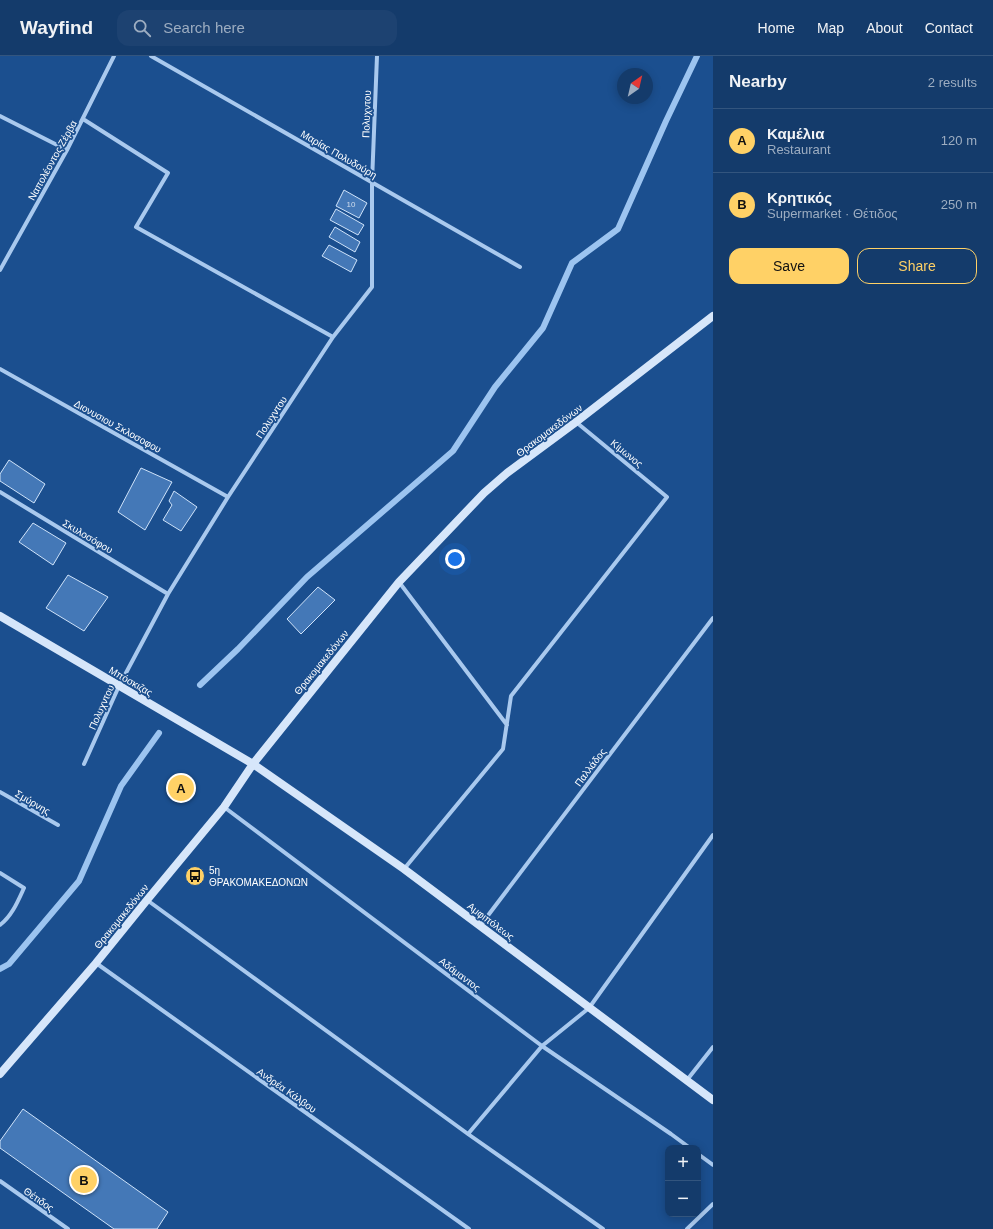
<!DOCTYPE html>
<html lang="en">
<head>
<meta charset="utf-8">
<style>
  body { margin:0; font-family:Helvetica,sans-serif; background:#1d4271; color:#f1f3f6 }
  .controls { position:absolute; right:12px; bottom:12px; display:grid; overflow:hidden; border-radius:8px; box-shadow:0 2px 10px #0003 }
  .controls button { width:36px; height:36px; display:grid; place-items:center; padding:0; border:0; border-bottom:1px solid #33557e; background:#143b6b; color:#f1f3f6; font:20px sans-serif }
  .compass { position:absolute; left:617px; top:12px; width:36px; height:36px; border-radius:50%; background:#143b6b; box-shadow:0 2px 10px #0003; rotate:34deg }
  .you { position:absolute; left:455px; top:503px; width:14px; height:14px; margin:-10px; border:3px solid #fff; border-radius:50%; background:#1a73e8; box-shadow:0 0 0 6px #1a73e833 }
  .badge { display:grid; place-items:center; width:26px; height:26px; border-radius:50%; background:#ffd166; color:#111; font-size:13px; font-weight:700 }
  .pin { position:absolute; translate:-50% -50%; border:2px solid #fff; box-shadow:0 1px 4px #0006 }
  .list { margin:0; padding:0; list-style:none }
  h2 { display:flex; justify-content:space-between; align-items:center; height:52px; margin:0; padding:0 16px; font-size:17px }
  h2 small { font-size:13px; font-weight:400; color:#9dadc1 }
  .list li { display:grid; grid-template-columns:26px 1fr auto; gap:12px; align-items:center; box-sizing:border-box; height:64px; padding:0 16px; border-top:1px solid #33557e }
  .list b { display:block; font-size:15px; white-space:nowrap }
  .list p { margin:0; font-size:13px; white-space:nowrap; color:#9dadc1 }
  .list em { font-size:13px; font-style:normal; color:#9dadc1 }
  .actions { display:flex; gap:8px; padding:12px 16px }
  .actions a { flex:1; padding:9px 0; border:1px solid #ffd166; border-radius:12px; text-align:center; font-size:14px; color:#ffd166 }
  .actions .main { background:#ffd166; color:#111 }
  .icon { flex:none; width:22px; height:22px; fill:none; stroke:currentColor; stroke-width:2; stroke-linecap:round; stroke-linejoin:round }
  .map { position:relative; flex:none; width:713px; height:1173px; overflow:hidden }
  header { display:flex; align-items:center; gap:24px; box-sizing:border-box; height:56px; padding:0 20px; background:#143b6b; border-bottom:1px solid #33557e }
  header strong { font-size:19px }
  nav { display:flex; gap:22px; margin-inline-start:auto; font-size:14px }
  .search { width:280px; height:36px; background:#1d4271; display:flex; align-items:center; gap:10px; box-sizing:border-box; padding:0 14px; border-radius:12px; color:#9dadc1; font-size:15px }
  main { display:flex }
  aside { flex:1; background:#143b6b }
  .map>svg:first-child { display:block }
  .lines { fill:none; stroke-linecap:round; stroke-linejoin:round }
  .stream { stroke:#9cc4f0; stroke-width:6 }
  .building { fill:#4478b7; stroke:#cfe3fa }
  .street { stroke:#a9c9ee; stroke-width:4 }
  .secondary { stroke:#d6e6fa; stroke-width:8 }
  .labels { text-anchor:middle; stroke-width:3.5; stroke-linejoin:round; paint-order:stroke }
  .number-label { font-size:8px; fill:#d0dded }
  .street-label { font-size:10px; fill:#fff; stroke:#1b4f8f }
  .poi-label { font-size:10px; fill:#fff; stroke:#1b4f8f; text-anchor:start }
</style>
</head>
<body>
<header>
<strong>Wayfind</strong>
<div class="search"><svg class="icon" aria-label="search" viewBox="0 0 24 24"><circle cx="10" cy="10" r="6"/><path d="M15 15l6 6"/></svg>Search here</div>
<nav><a>Home</a><a>Map</a><a>About</a><a>Contact</a></nav>
</header>
<main>
<div class="map">
<svg width="713" height="1173" viewBox="0 0 713 1173">
  <rect width="100%" height="100%" fill="#1b4f8f"/>
  <g class="lines">
    <path class="stream" d="M200,629l38,-36 69,-72 146,-126 42,-64 48,-59 29,-65 46,-34 48,-108 31,-65
      M0,913l9,-5 70,-83 42,-95 38,-53"/>
  </g>
  <path class="building" d="M344,134l23,13 -8,15 -23,-12z
    M336,153l28,16 -6,10 -28,-15z
    M335,171l25,15 -5,10 -26,-15z
    M329,189l28,15 -6,12 -29,-16z
    M9,404l36,24 -11,19 -34,-22v-7z
    M141,412l31,14 -27,48 -27,-18z
    M174,435l23,16 -16,24 -18,-11 9,-15 -3,-4z
    M33,467l33,20 -13,22 -34,-23z
    M68,519l40,22 -24,34 -38,-23z
    M318,531l17,13 -34,34 -14,-15z
    M23,1053l145,103 -11,17h-43l-114,-81v-7z"/>
  <g class="lines">
    <path class="street" d="M151,0l369,211
      M0,60l67,34
      M83,63l85,54 -32,54 197,110
      M0,214l67,-120 47,-94
      M0,313l228,128
      M0,436l168,102
      M399,526l108,143
      M84,708l35,-78 49,-92 60,-97 105,-160 39,-50v-105l5,-126
      M0,736l58,33
      M224,751l318,239 129,88 19,14
      M404,813l99,-120 8,-53 156,-199 -91,-75
      M0,817l24,15c-6,13 -12,28 -24,37
      M147,844l321,234 135,95
      M480,870l233,-308
      M96,907l373,266
      M687,1024l26,-33
      M468,1078l74,-88 47,-38 124,-173
      M698,1098l15,11
      M0,1125l68,48
      M687,1173l26,-25"/>
    <path class="secondary" d="M0,560l253,148 151,105 309,231
      M0,1018l96,-111 51,-63 77,-93 29,-43 146,-182 85,-89 23,-20 69,-51 137,-106"/>
  </g>
  <defs>
    <symbol id="bus-disc" viewBox="-11 -11 22 22"><circle r="9.5" fill="#ffd166" stroke="#1b4f8f"/><path d="M-5-6H5V4H4V6H2V4H-2V6H-4V4H-5ZM-3.5-4V0h7V-4ZM-3.5 1.2v1.5H-2V1.2ZM2 1.2v1.5H3.5V1.2Z" fill="#111"/></symbol>
  </defs>
  <g fill-rule="evenodd">
    <use href="#bus-disc" x="184" y="809" width="22" height="22"/>
  </g>
  <g class="labels">
    <g class="number-label">
      <text x="351" y="151">10</text>
    </g>
    <g class="street-label">
      <text transform="translate(366 58) rotate(-88)" y="4">Πολυχντου</text>
      <text transform="translate(339 98) rotate(30)" y="4">Μαρίας Πολυδούρη</text>
      <text transform="translate(52 104) rotate(-61)" y="4">Ναπολέοντος Ζέρβα</text>
      <text transform="translate(271 361) rotate(-57)" y="4">Πολυχντου</text>
      <text transform="translate(118 370) rotate(29)" y="4">Διονυσιου Σκλοσοφου</text>
      <text transform="translate(549 374) rotate(-37)" y="4">Θρακομακεδόνων</text>
      <text transform="translate(627 397) rotate(39)" y="4">Κίμωνος</text>
      <text transform="translate(88 480) rotate(31)" y="4">Σκυλοσόφου</text>
      <text transform="translate(321 606) rotate(-51)" y="4">Θρακομακεδόνων</text>
      <text transform="translate(131 625) rotate(30)" y="4">Μπόσκιζας</text>
      <text transform="translate(101 651) rotate(-66)" y="4">Πολυχντου</text>
      <text transform="translate(590 711) rotate(-53)" y="4">Παλλάδος</text>
      <text transform="translate(33 746) rotate(30)" y="4">Σμύρνης</text>
      <text transform="translate(121 860) rotate(-51)" y="4">Θρακομακεδόνων</text>
      <text transform="translate(491 865) rotate(37)" y="4">Αμφιπόλεως</text>
      <text transform="translate(460 918) rotate(37)" y="4">Αδάμαντος</text>
      <text transform="translate(287 1034) rotate(35)" y="4">Ανδρέα Κάλβου</text>
      <text transform="translate(39 1143) rotate(35)" y="4">Θέτιδος</text>
    </g>
    <g class="poi-label">
      <text x="209" y="818">5η<tspan x="209" dy="12">ΘΡΑΚΟΜΑΚΕΔΟΝΩΝ</tspan></text>
    </g>
  </g>
</svg>
<div class="controls">
<button>+</button>
<button>−</button>
</div>
<svg class="compass" viewBox="-18 -18 36 36"><path d="M0-13l5 13h-10z" fill="#e53935"/><path d="M0 13l5-13h-10z" fill="#9dadc1"/></svg>
<div class="you"></div>
<div class="pin badge" style="left:181px;top:732px">A</div>
<div class="pin badge" style="left:84px;top:1124px">B</div>
</div>
<aside>
<h2>Nearby<small>2 results</small></h2>
<ul class="list">
<li><span class="badge">A</span><div><b>Καμέλια</b><p>Restaurant</p></div><em>120 m</em></li>
<li><span class="badge">B</span><div><b>Κρητικός</b><p>Supermarket · Θέτιδος</p></div><em>250 m</em></li>
</ul>
<div class="actions"><a class="main">Save</a><a>Share</a></div>
</aside>
</main>
</body>
</html>
